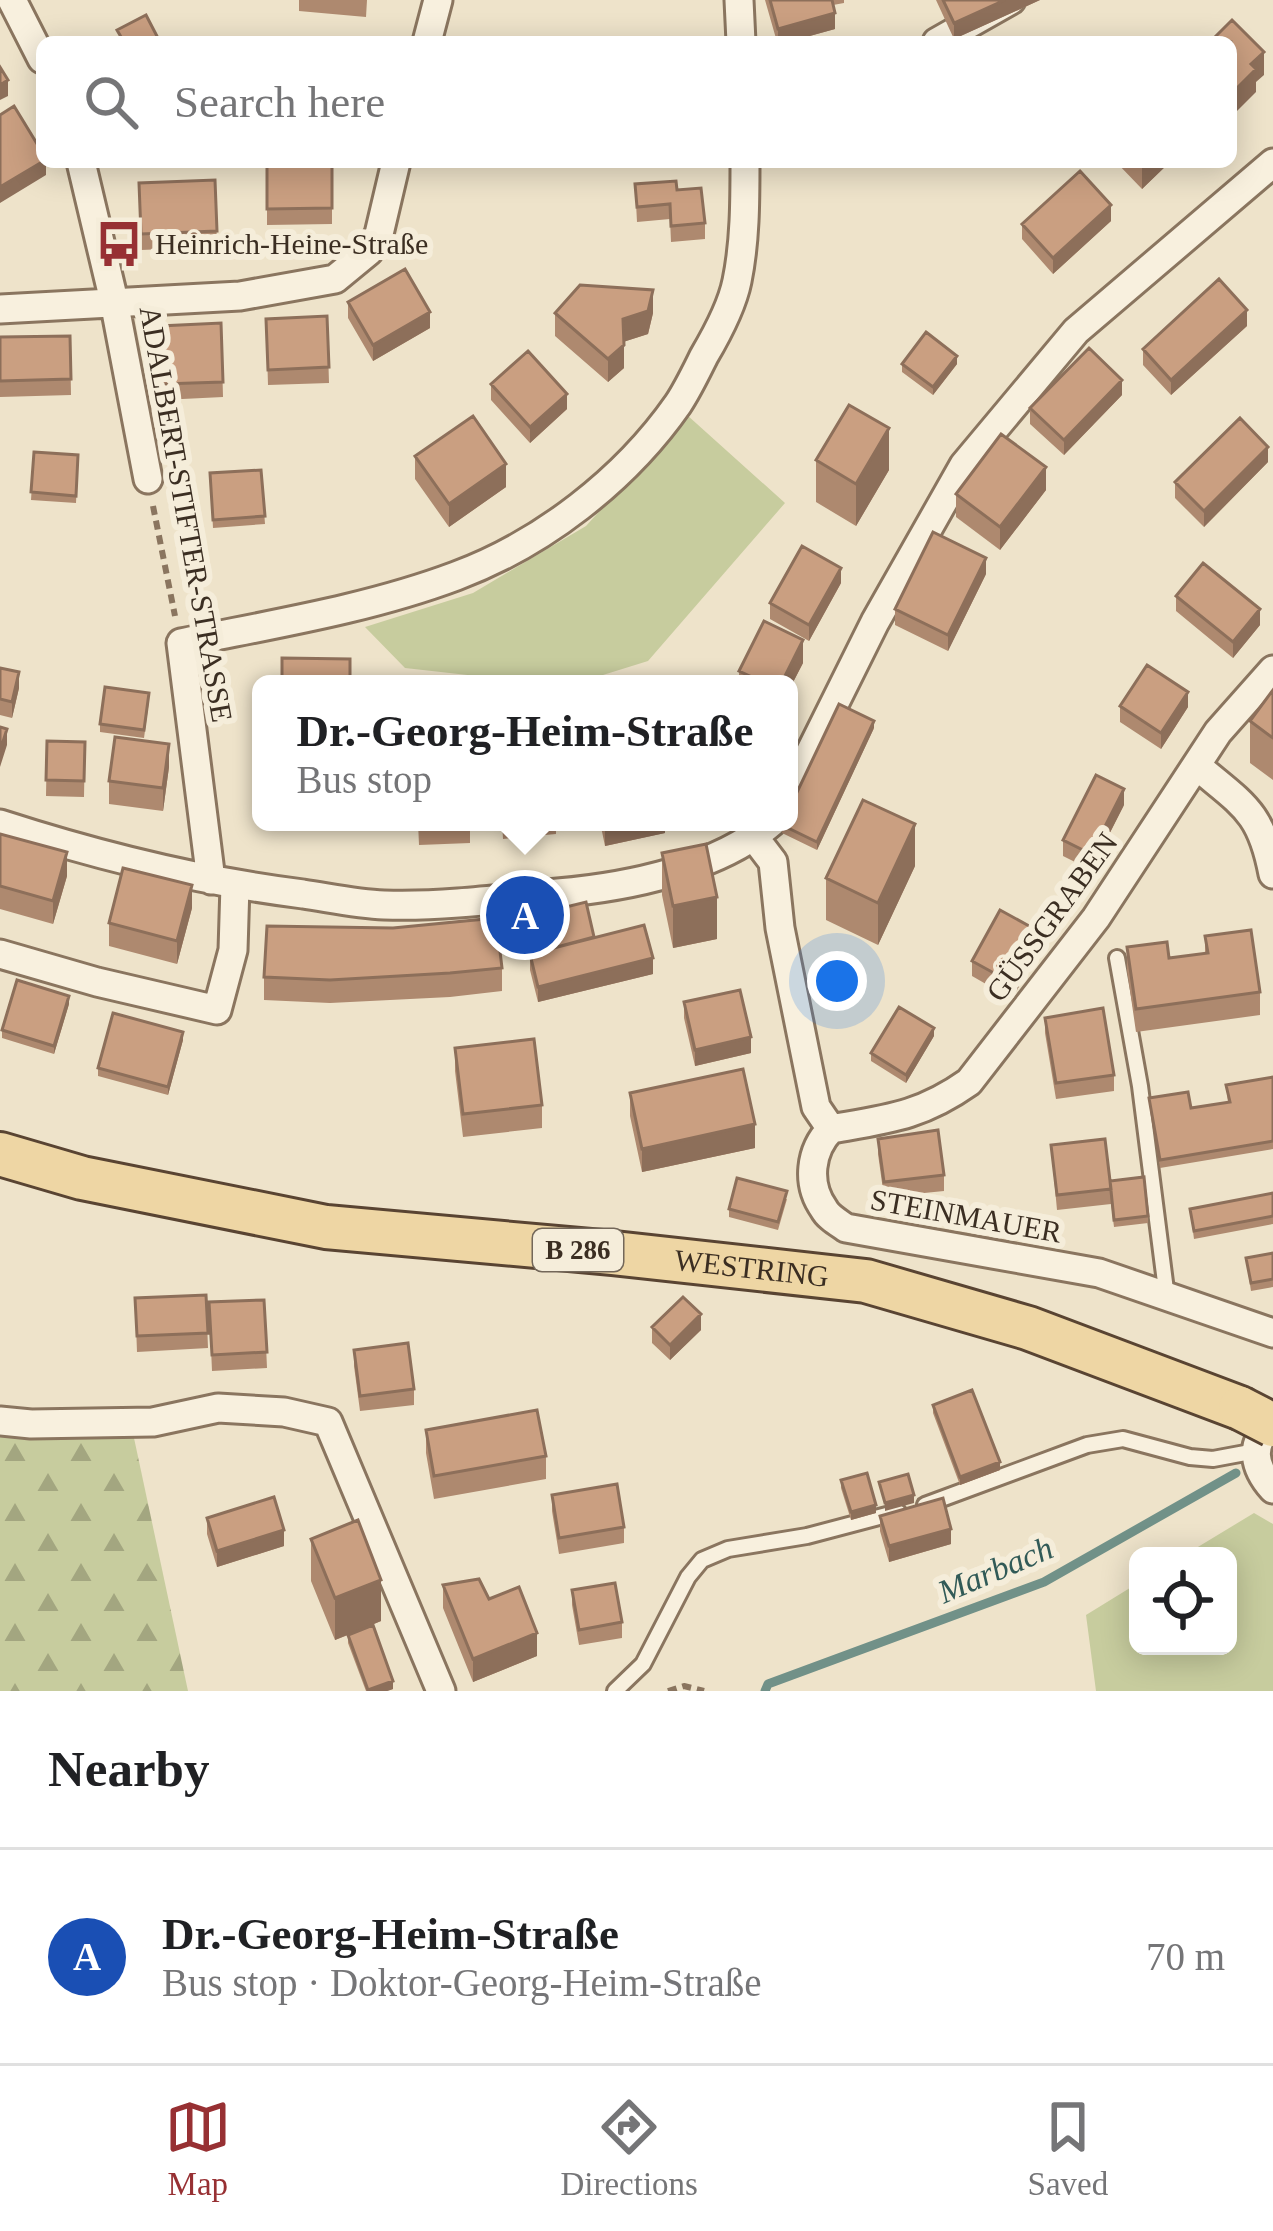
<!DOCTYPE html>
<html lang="en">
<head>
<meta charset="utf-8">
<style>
  body { margin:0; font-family:Georgia,serif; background:#f2f2f2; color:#202124 }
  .controls { position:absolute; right:36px; bottom:36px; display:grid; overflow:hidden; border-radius:18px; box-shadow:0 6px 30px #0003 }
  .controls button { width:108px; height:108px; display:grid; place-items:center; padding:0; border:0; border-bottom:3px solid #e0e0e0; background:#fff; color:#202124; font:60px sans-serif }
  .you { position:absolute; left:837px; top:981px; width:42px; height:42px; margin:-30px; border:9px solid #fff; border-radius:50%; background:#1a73e8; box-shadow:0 0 0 18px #1a73e833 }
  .badge { display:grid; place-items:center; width:78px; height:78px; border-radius:50%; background:#973033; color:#fff; font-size:39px; font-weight:700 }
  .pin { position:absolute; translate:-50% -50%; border:6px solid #fff; box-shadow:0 3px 12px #0006 }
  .popup { position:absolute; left:252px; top:675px; width:546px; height:156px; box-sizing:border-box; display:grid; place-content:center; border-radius:18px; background:#fff; filter:drop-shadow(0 3px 9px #0005); font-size:39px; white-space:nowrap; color:#757577 }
  .popup b { font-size:45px; color:#202124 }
  .popup::after { content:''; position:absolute; left:50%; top:100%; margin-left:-24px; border:24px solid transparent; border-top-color:#fff }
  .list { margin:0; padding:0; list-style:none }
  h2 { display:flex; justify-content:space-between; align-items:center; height:156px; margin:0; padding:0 48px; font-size:51px }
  h2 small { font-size:39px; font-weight:400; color:#757577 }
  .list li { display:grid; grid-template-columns:78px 1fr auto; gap:36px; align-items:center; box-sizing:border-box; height:216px; padding:0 48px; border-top:3px solid #e0e0e0 }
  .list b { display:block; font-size:45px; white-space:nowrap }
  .list p { margin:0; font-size:39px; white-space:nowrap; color:#757577 }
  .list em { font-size:39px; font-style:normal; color:#757577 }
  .icon { flex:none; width:66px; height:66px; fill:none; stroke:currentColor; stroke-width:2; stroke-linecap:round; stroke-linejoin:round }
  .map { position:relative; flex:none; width:1273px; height:1691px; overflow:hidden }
  .search { position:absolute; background:#fff; box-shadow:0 6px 30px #0003; left:36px; right:36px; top:36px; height:132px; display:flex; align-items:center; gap:30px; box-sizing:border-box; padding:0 42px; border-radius:18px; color:#757577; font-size:45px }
  .sheet { height:372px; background:#fff }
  nav { display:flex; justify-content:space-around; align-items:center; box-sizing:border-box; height:168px; border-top:3px solid #e0e0e0; background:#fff; font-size:33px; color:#757577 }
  nav a { display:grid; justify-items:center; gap:6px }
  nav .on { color:#973033 }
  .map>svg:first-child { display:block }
  .forest { fill:url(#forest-firs) }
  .green { fill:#c7cc9e }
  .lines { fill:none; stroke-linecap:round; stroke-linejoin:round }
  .stream { stroke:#719188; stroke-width:9 }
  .service-casing { stroke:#8a755f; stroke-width:20 }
  .minor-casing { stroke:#8a755f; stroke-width:33 }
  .primary-casing { stroke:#594432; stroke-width:48 }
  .path { stroke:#8a755f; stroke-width:6; stroke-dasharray:9 6; stroke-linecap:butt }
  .service { stroke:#f8f0de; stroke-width:14 }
  .minor { stroke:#f8f0de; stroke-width:27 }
  .primary { stroke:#eed6a4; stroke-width:42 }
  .primary-bridge-casing { stroke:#594432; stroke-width:48; stroke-linecap:butt }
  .primary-bridge { stroke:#eed6a4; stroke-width:42 }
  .wall { fill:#ae896f }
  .shaded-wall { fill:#8d6f5a }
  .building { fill:#ca9f81; stroke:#8d6f5a; stroke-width:3 }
  .labels { text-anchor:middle; stroke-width:12; stroke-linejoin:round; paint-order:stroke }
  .shield { fill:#f5edda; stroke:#736759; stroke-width:3 }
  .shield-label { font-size:27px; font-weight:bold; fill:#3b2e22 }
  .poi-label { font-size:30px; fill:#3b2e22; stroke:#f5edda; text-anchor:start }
  .street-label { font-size:30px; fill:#3b2e22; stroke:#f5edda }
  .water-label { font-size:33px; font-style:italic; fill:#315a57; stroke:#f5edda }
</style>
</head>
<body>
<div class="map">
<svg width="1273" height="1691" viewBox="0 0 1273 1691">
  <defs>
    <pattern id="forest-firs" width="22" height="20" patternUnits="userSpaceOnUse" patternTransform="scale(3)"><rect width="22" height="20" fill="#c7cc9e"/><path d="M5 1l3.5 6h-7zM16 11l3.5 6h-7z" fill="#a3a680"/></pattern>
  </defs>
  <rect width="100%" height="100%" fill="#eee3ca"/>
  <path class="forest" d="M0,1429l134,9 54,253h-188z"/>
  <path class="green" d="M687,415l98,88 -137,158 -74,23h-27l-142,-16 -40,-41 108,-34 113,-67z
    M1254,1513l19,11v167h-177l-10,-76 52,-32v63h90v-90h-45z"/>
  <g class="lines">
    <path class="stream" d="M765,1691l3,-7 276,-102 192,-109"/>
    <defs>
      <path id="service" d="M1117,958l23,128 27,212
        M925,1505l162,-60 36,-6 67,18 23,2 43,-8
        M615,1691l28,-27 45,-87 14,-17 26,-11 79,-13 91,-24"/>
      <path id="minor" d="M12,0l30,59
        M739,0l2,42
        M427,42l11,-42
        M937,42l74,-42
        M81,162l33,139 34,178
        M0,309l240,-13 95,-17 34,-28 10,-17 17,-72
        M1197,766c46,39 64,45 76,108
        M789,795l86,-173 89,-157 112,-134 197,-168
        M0,824c99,32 199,57 303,70 27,4 54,10 81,11 58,2 117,-6 174,-12 69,-6 160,-24 214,-71
        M754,837l19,25 7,66 36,179 15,22c-21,21 -25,55 -7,80 4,8 15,14 22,19l253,45 174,60
        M211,880l-30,-237c92,-19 187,-34 275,-67 86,-32 169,-96 222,-172 10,-15 18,-32 26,-48 13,-22 28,-50 33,-75 8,-39 8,-80 8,-119
        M0,954l97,28 120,28 16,-60 2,-65
        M831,1129c57,-10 90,-13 138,-47l127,-164 122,-186 55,-62
        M0,1421l31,3 122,-2 65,-14 66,4 44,10 113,269
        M1273,1425c-26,18 -18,44 0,64"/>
      <g id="primary">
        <path id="s1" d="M0,1154l82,24 244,49 287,26 253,28 162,47 212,80"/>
      </g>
    </defs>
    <use href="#service" class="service-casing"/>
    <use href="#minor" class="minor-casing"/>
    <use href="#primary" class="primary-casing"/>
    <path class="path" d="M153,506l22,110
      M668,1691l16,-5 20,5"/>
    <use href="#service" class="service"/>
    <use href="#minor" class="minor"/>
    <use href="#primary" class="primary"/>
    <defs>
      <path id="primary-bridge" d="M1240,1408l33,17"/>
    </defs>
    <use href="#primary-bridge" class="primary-bridge-casing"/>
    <use href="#primary-bridge" class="primary-bridge"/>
  </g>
  <path class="wall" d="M299,0h68l-1,17 -67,-6z
    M765,0h79v3l-11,2 2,24 -47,13h-11z
    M936,0h104l-86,39z
    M267,162h65v62l-65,1z
    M1116,162h54l-28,27z
    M215,180l2,67 -76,3 -2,-67z
    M635,184l42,6 28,33v16l-34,3 -1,-23 -33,3z
    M1111,221l-58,53 -31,-35v-15z
    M348,302l82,26 -57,33 -25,-43z
    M555,313h98l-5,21 -25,8 1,26 -16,14 -53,-46z
    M327,316l2,67 -61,2 -2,-66z
    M221,323l2,74 -61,3 -2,-74z
    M1247,326l-76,69 -28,-30v-16z
    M70,336l1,59 -71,2v-60z
    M902,364h55l-24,31 -31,-23z
    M491,384l76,25 -37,34 -39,-43z
    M1122,395l-58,60 -34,-31v-16z
    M34,452l44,3 -2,48 -45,-3z
    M415,456l91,31 -57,40 -34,-48z
    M816,460l73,10 -33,56 -40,-24z
    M1268,462l-64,65 -29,-29v-16z
    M261,470l4,54 -52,4 -3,-55z
    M1046,490l-46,60 -44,-33v-23z
    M986,574l-38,77 -53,-26v-16z
    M841,583l-32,58 -39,-22v-16z
    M1176,596l84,29 -27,33 -57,-47z
    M803,663l-14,27v-6h-50v-13z
    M0,668l19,20 -7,30 -12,-3z
    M1273,690v90l-23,-17v-42z
    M149,701l-5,37 -44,-6v-8z
    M1120,706l68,1 -27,42 -41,-27z
    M874,728l-57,122 -35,-17v-8z
    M47,741l38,1 -1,55 -38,-1z
    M169,767l-6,44 -54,-7v-23z
    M1124,805l-33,65 -28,-14v-16z
    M418,822h52v21l-51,2z
    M502,822h54v12l-53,5z
    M600,822h65v11l-60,13z
    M0,834l67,42 -14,48 -53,-15z
    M662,853l55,86 -44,9 -11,-53z
    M915,866l-37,79 -52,-25v-42z
    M192,908l-15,56 -68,-18v-23z
    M521,918l74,19 58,37 -115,28 -8,-32v-11l-9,-33z
    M1205,936l55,56v23l-124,17 -9,-62v-23l42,11 36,-5z
    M1040,948l-28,51 -40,-23v-15z
    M502,968v23l-52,6 -120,6 -66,-3v-23z
    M684,1002l67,51 -56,13 -11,-48z
    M69,1004l-15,50 -52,-16v-8z
    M1045,1018l69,57v16l-58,8 -11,-66z
    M934,1036l-28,47 -35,-22v-8z
    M183,1040l-15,55 -70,-19v-8z
    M455,1048l87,57v23l-79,9 -8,-66z
    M1273,1077v72l-113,19 -11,-70 42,10 37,-6 -2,-17z
    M630,1093l125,55 -113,24 -12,-56z
    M878,1139l66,36v16l-60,6 -6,-43z
    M1051,1145l59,36 38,35v7l-34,4 -3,-24v1l-54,6z
    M1273,1193v31l-79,15 -4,-30z
    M787,1199l-9,31 -49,-13v-8z
    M1273,1253v34l-22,4 -5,-33z
    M206,1295l2,53 -71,4 -2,-54z
    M264,1300l3,68 -55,3 -3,-69z
    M652,1327l49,3 -31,30 -18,-17z
    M354,1350l60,39v16l-54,6 -6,-45z
    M933,1405l67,65 -40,15 -27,-72z
    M426,1430l120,26v23l-112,20 -8,-46z
    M841,1480l35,33 -25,7 -10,-32z
    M552,1495l72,32v16l-65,11 -7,-43z
    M880,1516l71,28 -62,18 -9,-31z
    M207,1518l77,28 -67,21 -10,-33z
    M311,1539l70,82 -31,13 43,55 -6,2h-21l-18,-48v-8l-13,5 -24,-59z
    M443,1585l46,14 48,57 -64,26 -30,-74z
    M572,1590l50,32v16l-43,7 -7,-40z"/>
  <path class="shaded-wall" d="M1005,0h35l-86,39v-16z
    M835,13v16l-47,13h-10v-13z
    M1264,52v23l-8,7v10l-25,25v-23l20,-30z
    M8,80v16l-8,4v-15z
    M42,162h4v13l-46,28v-16z
    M1146,162h24l-28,27v-23z
    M1111,205v16l-58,53v-16z
    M653,290v23l-5,21 -25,8v-23z
    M1247,310v16l-76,69v-15z
    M430,312v16l-57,33v-16z
    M624,345v23l-16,14v-23z
    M957,356v8l-24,31v-8z
    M1122,380v15l-58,60v-15z
    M567,394v15l-37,34v-16z
    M889,428v42l-33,56v-42z
    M1268,447v15l-64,65v-16z
    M506,464v23l-57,40v-23z
    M1046,467v23l-46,60v-23z
    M986,558v16l-38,77v-16z
    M841,568v15l-32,58v-16z
    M1260,609v16l-27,33v-16z
    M803,640v23l-14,27v-6h-8z
    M19,672v16l-7,30v-16z
    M1188,692v15l-27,42v-16z
    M874,721v7l-57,122v-8z
    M7,729v16l-7,22v-16z
    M169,744v23l-6,44v-23z
    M1124,789v16l-33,65v-16z
    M610,822h55v11l-60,13v-23z
    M915,824v42l-37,79v-42z
    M67,852v24l-14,48v-23z
    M192,885v23l-15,56v-23z
    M717,897v42l-44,9v-42z
    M1040,932v16l-28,51v-16z
    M653,958v16l-115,28v-15z
    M69,996v8l-15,50v-8z
    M934,1028v8l-28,47v-8z
    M183,1032v8l-15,55v-8z
    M751,1037v16l-56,13v-16z
    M755,1124v24l-113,24v-23z
    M701,1314v16l-31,30v-15z
    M1000,1462v8l-40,15v-8z
    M914,1495v8l-29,8v-8z
    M876,1505v8l-25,7v-8z
    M951,1529v15l-62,18v-16z
    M284,1530v16l-67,21v-16z
    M381,1580v41l-46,19v-42z
    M537,1633v23l-64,26v-23z
    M393,1681v8l-6,2h-19z"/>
  <path class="building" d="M770,0h62l3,13 -57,16z
    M943,0h62l-51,23z
    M146,15l14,27h-36l-7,-12z
    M1232,20l32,32 -13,12 5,5 -25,25v-52h-21z
    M0,67l8,13 -8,5z
    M14,106l28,46v10l-42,25v-72z
    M267,162h65v46l-65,1z
    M1080,171l31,34 -58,53 -31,-34z
    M215,180l2,51 -76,3 -2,-51z
    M676,181l1,9 24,-2 4,35 -34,3 -1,-22 -33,3 -2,-23z
    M405,269l25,43 -57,33 -25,-43z
    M1219,279l28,31 -76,70 -28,-31z
    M580,285l73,5 -5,21 -25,8 1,26 -16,14 -53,-46z
    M327,316l2,51 -61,3 -2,-51z
    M221,323l2,59 -61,2 -2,-58z
    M926,332l31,24 -24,31 -31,-23z
    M70,336l1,43 -71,2v-44z
    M1089,348l33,32 -58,60 -34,-32z
    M528,351l39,43 -37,33 -39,-43z
    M849,405l40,23 -33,56 -40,-24z
    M473,416l33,48 -57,40 -34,-48z
    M1240,418l28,29 -64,64 -29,-29z
    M1001,434l45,33 -46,60 -44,-33z
    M34,452l44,3 -2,41 -45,-4z
    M261,470l4,46 -52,4 -3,-47z
    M933,532l53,26 -38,77 -53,-26z
    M802,546l39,22 -32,57 -39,-22z
    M1203,563l57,46 -27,33 -57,-46z
    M764,621l39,19 -22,44h-14l-28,-13z
    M282,658l68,1v25h-68z
    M1147,665l41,27 -27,41 -41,-27z
    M0,668l19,4 -7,30 -12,-3z
    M105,687l44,6 -5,37 -44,-6z
    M1273,690v48l-23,-17z
    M839,704l35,17 -57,121 -35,-17 1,-3h6v-13z
    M0,727l7,2 -7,22z
    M115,737l54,7 -6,44 -54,-7z
    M47,741l38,1 -1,39 -38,-1z
    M1096,775l28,14 -33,65 -28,-14z
    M863,800l52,24 -37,79 -52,-25z
    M0,834l67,18 -14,49 -53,-15z
    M706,844l11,53 -44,9 -11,-53z
    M123,868l69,17 -15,56 -68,-18z
    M586,902l8,35 -63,17 -10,-36z
    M1000,910l40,22 -28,51 -40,-22z
    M496,918l6,50 -52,5 -120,7 -66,-3 3,-51 126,2z
    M644,925l9,33 -115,29 -8,-33z
    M1251,930l9,62 -124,17 -9,-62 40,-5 2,16 39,-5 -3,-17z
    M17,980l52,16 -15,50 -52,-16z
    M740,990l11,47 -56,13 -11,-48z
    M899,1007l35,21 -28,47 -35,-22z
    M1103,1008l11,67 -58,8 -11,-65z
    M113,1013l70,19 -15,55 -70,-19z
    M534,1039l8,66 -79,9 -8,-66z
    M743,1069l12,55 -113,25 -12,-56z
    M1273,1077v64l-113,19 -11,-62 39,-6 3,16 39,-6 -4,-17z
    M938,1130l6,45 -60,7 -6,-43z
    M1105,1139l6,50 -54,6 -6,-50z
    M1144,1177l4,39 -34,4 -4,-39z
    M737,1178l50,13 -9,31 -49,-13z
    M1273,1193v23l-79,15 -4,-22z
    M1273,1253v26l-22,4 -5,-25z
    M206,1295l2,38 -71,3 -2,-38z
    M683,1297l18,17 -31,31 -18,-18z
    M264,1300l3,52 -55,3 -3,-53z
    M408,1343l6,46 -54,7 -6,-46z
    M972,1390l28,72 -40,15 -27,-72z
    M537,1410l9,46 -112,20 -8,-46z
    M867,1473l9,32 -25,7 -10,-32z
    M908,1474l6,21 -29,8 -6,-21z
    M617,1484l7,43 -65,11 -7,-43z
    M274,1497l10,33 -67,21 -10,-33z
    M943,1498l8,31 -62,17 -9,-30z
    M358,1520l23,60 -46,18 -24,-59z
    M479,1579l10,20 30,-12 18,46 -64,26 -30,-74z
    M615,1583l7,39 -43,8 -7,-40z
    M373,1625l20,56 -25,9 -20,-55z"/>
  <defs>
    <symbol id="bus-bare" viewBox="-9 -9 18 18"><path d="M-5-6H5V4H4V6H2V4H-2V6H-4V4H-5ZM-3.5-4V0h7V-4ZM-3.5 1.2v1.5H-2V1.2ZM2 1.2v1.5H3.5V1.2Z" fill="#973033" stroke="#f5edda" stroke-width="2.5" paint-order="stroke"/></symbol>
  </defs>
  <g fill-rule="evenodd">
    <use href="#bus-bare" x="86" y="211" width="66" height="66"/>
  </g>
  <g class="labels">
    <rect class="shield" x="533" y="1229" width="90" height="42" rx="9"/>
    <g class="shield-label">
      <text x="578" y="1259">B 286</text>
    </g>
    <g class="poi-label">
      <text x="155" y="254">Heinrich-Heine-Straße</text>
    </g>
    <g class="street-label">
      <text transform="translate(186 514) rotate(80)" y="10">ADALBERT-STIFTER-STRASSE</text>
      <text transform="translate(1052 917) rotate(-54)" y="10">GÜSSGRABEN</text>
      <text transform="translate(966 1216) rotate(10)" y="10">STEINMAUER</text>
      <text dy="10" stroke="none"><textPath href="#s1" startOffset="762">WESTRING</textPath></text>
    </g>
    <g class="water-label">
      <text transform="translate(995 1569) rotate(-23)" y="12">Marbach</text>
    </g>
  </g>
</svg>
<div class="controls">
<button><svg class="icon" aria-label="locate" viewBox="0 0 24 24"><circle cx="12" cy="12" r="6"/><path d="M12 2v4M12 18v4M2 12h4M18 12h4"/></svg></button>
</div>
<div class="you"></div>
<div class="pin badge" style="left:525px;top:915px;background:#1a4fb4">A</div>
<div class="popup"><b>Dr.-Georg-Heim-Straße</b>Bus stop</div>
<div class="search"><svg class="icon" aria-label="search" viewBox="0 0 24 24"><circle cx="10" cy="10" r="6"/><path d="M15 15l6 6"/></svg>Search here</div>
</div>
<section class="sheet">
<h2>Nearby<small></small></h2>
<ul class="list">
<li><span class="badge" style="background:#1a4fb4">A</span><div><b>Dr.-Georg-Heim-Straße</b><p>Bus stop · Doktor-Georg-Heim-Straße</p></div><em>70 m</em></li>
</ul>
</section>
<nav>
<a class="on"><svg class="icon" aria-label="map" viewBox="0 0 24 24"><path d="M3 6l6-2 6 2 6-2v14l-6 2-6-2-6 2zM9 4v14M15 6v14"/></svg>Map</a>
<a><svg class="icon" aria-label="directions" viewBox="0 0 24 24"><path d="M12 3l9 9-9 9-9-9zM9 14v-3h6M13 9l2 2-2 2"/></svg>Directions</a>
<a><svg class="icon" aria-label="saved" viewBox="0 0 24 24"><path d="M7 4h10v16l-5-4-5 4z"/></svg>Saved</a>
</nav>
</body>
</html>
